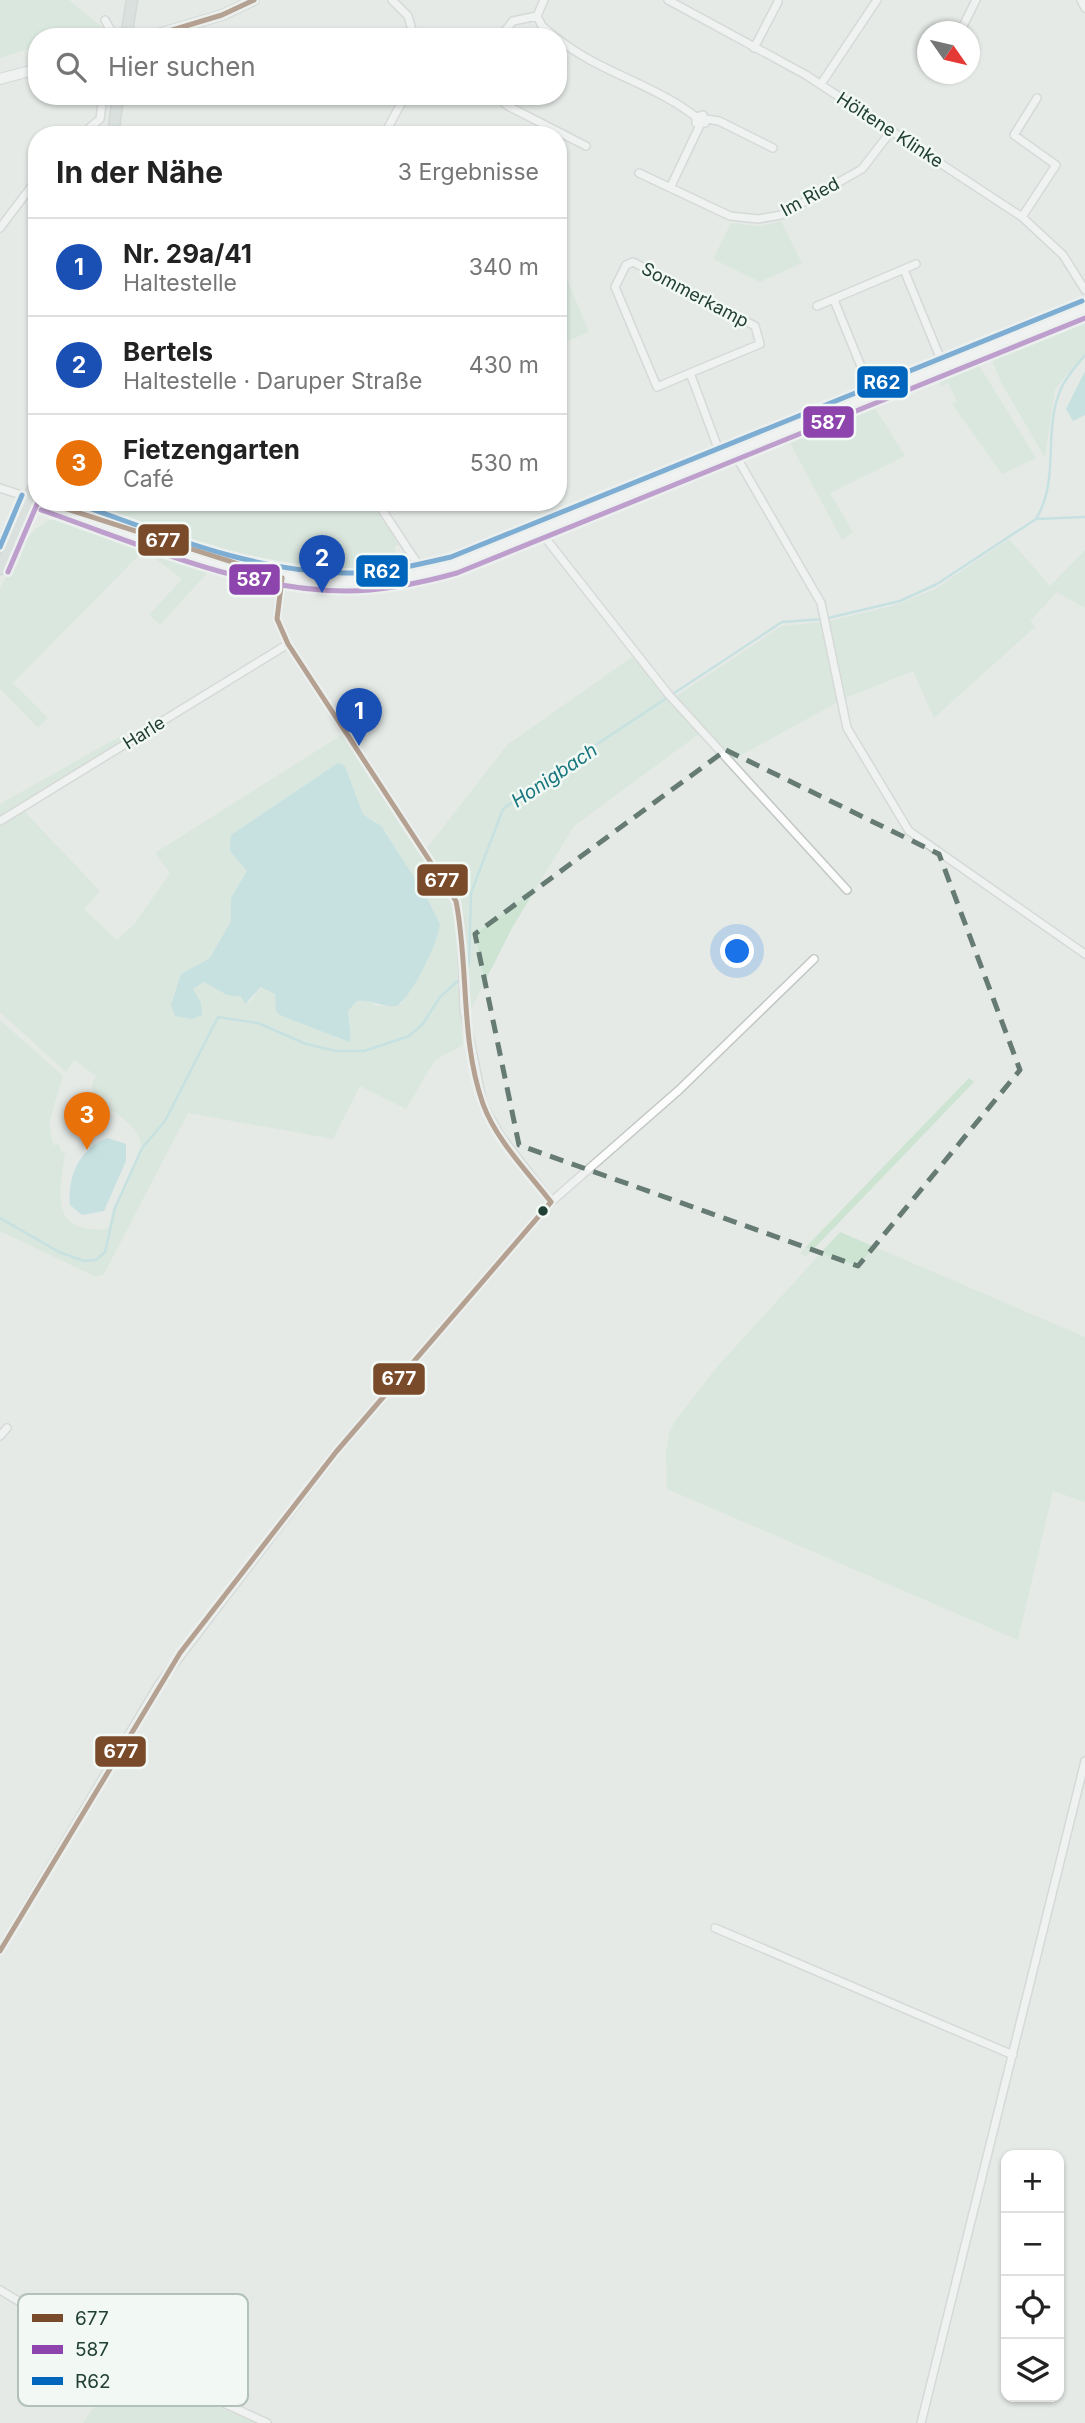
<!DOCTYPE html>
<html lang="de">
<head>
<meta charset="utf-8">
<style>
  body { margin:0; font-family:Inter,sans-serif; background:#f2f2f2; color:#222 }
  .controls { position:absolute; right:21px; bottom:21px; display:grid; overflow:hidden; border-radius:14px; box-shadow:0 2px 5px #0004 }
  .controls button { width:63px; height:63px; display:grid; place-items:center; padding:0; border:0; border-bottom:2px solid #e0e0e0; background:#fff; color:#222; font:35px sans-serif }
  .compass { position:absolute; left:917px; top:21px; width:63px; height:63px; border-radius:50%; background:#fff; box-shadow:0 2px 5px #0004; rotate:124deg }
  .you { position:absolute; left:738px; top:952px; width:24px; height:24px; margin:-18px; border:5px solid #fff; border-radius:50%; background:#1a73e8; box-shadow:0 0 0 10px #1a73e833 }
  .badge { display:grid; place-items:center; width:46px; height:46px; border-radius:50%; background:#667b73; color:#fff; font-size:23px; font-weight:700 }
  .pin { position:absolute; translate:-50% -58px; filter:drop-shadow(0 2px 4px #0008) }
  .pin::after { content:''; position:absolute; top:37px; width:24px; height:21px; background:inherit; clip-path:polygon(0 0,100% 0,50% 100%) }
  .list { margin:0; padding:0; list-style:none }
  h2 { display:flex; justify-content:space-between; align-items:center; height:91px; margin:0; padding:0 28px; font-size:30px }
  h2 small { font-size:23px; font-weight:400; color:#767676 }
  .list li { display:grid; grid-template-columns:46px 1fr auto; gap:21px; align-items:center; box-sizing:border-box; height:98px; padding:0 28px; border-top:2px solid #e0e0e0 }
  .list b { display:block; font-size:26px; white-space:nowrap }
  .list p { margin:0; font-size:23px; white-space:nowrap; color:#767676 }
  .list em { font-size:23px; font-style:normal; color:#767676 }
  .icon { flex:none; width:38px; height:38px; fill:none; stroke:currentColor; stroke-width:2; stroke-linecap:round; stroke-linejoin:round }
  .map { position:relative; flex:none; width:1085px; height:2423px; overflow:hidden }
  .search { position:absolute; background:#fff; box-shadow:0 2px 5px #0004; left:28px; top:28px; width:539px; height:77px; display:flex; align-items:center; gap:18px; box-sizing:border-box; padding:0 24px; border-radius:28px; color:#767676; font-size:26px }
  .panel { position:absolute; background:#fff; box-shadow:0 2px 5px #0004; left:28px; top:126px; width:539px; height:385px; border-radius:28px }
  .map>svg:first-child { display:block }
  .green { fill:#cde4d2; fill-rule:evenodd }
  .water { fill:#a2d7da }
  .lines { fill:none; stroke-linecap:round; stroke-linejoin:round }
  .stream { stroke:#a2d7da; stroke-width:2.5 }
  .street-casing { stroke:#c2c7c4; stroke-width:10 }
  .secondary-casing { stroke:#bec6c3; stroke-width:12 }
  .primary-casing { stroke:#bcc6c2; stroke-width:13 }
  .street { stroke:#fbfcfb; stroke-width:7 }
  .secondary { stroke:#fbfcfb; stroke-width:10 }
  .primary { stroke:#cdd6d3; stroke-width:10 }
  .bus-1-casing { stroke:#f2f9f5; stroke-width:10 }
  .bus-2-casing { stroke:#f2f9f5; stroke-width:10 }
  .bus-3-casing { stroke:#f2f9f5; stroke-width:10 }
  .bus-1 { stroke:#7a4b2a; stroke-width:5 }
  .bus-2 { stroke:#8e44ad; stroke-width:5 }
  .bus-3 { stroke:#0065bd; stroke-width:5 }
  .marked { fill:none; stroke:#667b73; stroke-width:5; stroke-dasharray:14 9; stroke-linejoin:round }
  .bus-dot { fill:#213f34; stroke:#f2f9f5; stroke-width:2.5 }
  .labels { text-anchor:middle; stroke-width:5; stroke-linejoin:round; paint-order:stroke }
  .street-label { font-size:18px; fill:#213f34; stroke:#f2f9f5 }
  .water-label { font-size:19px; font-style:italic; fill:#17767e; stroke:#f2f9f5 }
  .key { fill:#f2f9f5; stroke:#b3c1bb; stroke-width:2 }
  .key-label { font-size:19px; fill:#213f34 }
  .line-badge { stroke:#f2f9f5; stroke-width:2.5 }
  .badge-label { font-size:19px; text-anchor:middle; font-weight:bold; fill:#fff }
</style>
</head>
<body>
<div class="map">
<svg width="1085" height="2423" viewBox="0 0 1085 2423">
  <rect width="100%" height="100%" fill="#e5eae7"/>
  <path class="green" d="M0,0h69l33,27 -2,4 -63,6v9l-37,12z
    M781,221l21,42 -42,19 -47,-23 18,-36 29,3z
    M558,258l31,74 -31,13z
    M1085,316v37l-30,36 -10,69 -43,-74 -12,-28z
    M977,362l59,96 -34,16 -50,-70 5,-3 -9,-18 -7,3 -3,-8z
    M874,406l31,50 -75,37 23,39 -11,8 -53,-99z
    M87,502h287l24,35 -3,3 4,4 -5,4 4,8 9,-6 11,17c-44,6 -88,10 -133,2 -67,-12 -135,-40 -198,-67z
    M75,519l135,44 -2,9 -48,53 -11,-10 33,-36 -38,-29 -131,133 35,35 -10,10 -38,-39v-100l23,-45 12,-15 14,-9z
    M1009,539l41,47 35,-36v58l-28,-16 -27,29 5,6 -101,91 -21,-47 -67,27 -17,-77 67,-16 39,-16z
    M821,622l17,80 -104,57 -59,-62 107,-71z
    M632,657l67,77 -125,92 -62,102 -42,83 -5,-88 -6,-23 -32,-52 80,-103z
    M124,734l3,5 -127,78v-13z
    M343,734l109,166 7,27 -2,47 6,71 -28,15 -29,49 -46,-23 -27,53 -145,-26 -84,161 -8,3 -96,-46v-211l63,56 -14,47 4,22 6,-1 2,7 4,1c-5,42 -17,82 43,77l5,-21 29,-61c-2,-22 -33,-38 -49,-50l-1,-13 4,-8 -22,-16 -8,12 -66,-60v-188l23,-14 77,81 -16,18 33,31 18,-17 35,-50 -15,-20zM345,766l18,48 12,7 51,75 14,28 -13,36 -26,44 -23,2 -12,-6 -9,1 -9,10 3,28 -9,1 -66,-32 -1,-15 -13,-6 -13,15 -44,-20 -12,7 -12,-15 29,-16 21,-37v-23l16,-27 -17,-20z
    M969,1078l5,4 -168,175 -6,-4z
    M840,1232l245,105v165l-32,-11 -35,149 -351,-151 -1,-37 3,-19 6,-12 41,-53z
    M120,2368l137,55h-174z"/>
  <path class="water" d="M1085,371v44l-12,6 -7,-12z
    M338,763l7,3 18,48 18,12 45,70 14,28c-3,21 -26,69 -43,82 -16,1 -26,-7 -40,-5l-9,10 3,28 -2,3 -69,-27 -4,-4 -1,-17 -14,-7 -16,17 -4,-7 -14,-2 -23,-13 -11,7 8,14 1,12 -10,4 -17,-3 -4,-11 10,-31 29,-16 21,-37v-23l16,-27 -17,-20 1,-16z
    M108,1138l18,6v17l-22,50 -22,4 -12,-10c-3,-28 10,-58 38,-67z"/>
  <g class="lines">
    <path class="stream" d="M1036,519c24,-39 7,-87 24,-128 5,-13 16,-25 25,-36
      M465,970l4,-6 2,-71 32,-84 41,-30 238,-157 42,-3 76,-18 37,-17 99,-65 49,-2
      M0,1218l59,34 25,9 12,-1 9,-8 10,-44 27,-60 23,-27 53,-104 40,6 48,21 30,7h28l45,-15 13,-11 18,-28 20,-18"/>
    <defs>
      <path id="street" d="M392,0l16,16 6,21
        M668,0l138,75 216,142 41,38 22,35
        M1081,0l4,8
        M537,16l5,10 13,11
        M105,20l5,9 -1,8
        M960,32l16,-32
        M500,37l13,-16 24,-5 7,-16
        M558,39c43,34 96,45 138,78l7,-2 2,8h-9v-6
        M754,48l24,-46
        M821,84l56,-84
        M496,96l12,10 78,40
        M706,119l13,2 54,27
        M81,135l19,-16 3,-23
        M384,135l21,-39
        M639,173l91,43 28,3 23,-4 81,-46 30,-39
        M671,186l29,-61
        M1022,217l34,-52 -42,-30 23,-37
        M0,228l37,-49
        M904,270l40,97
        M834,300l39,96
        M817,306l99,-42
        M690,373l-33,14 -42,-100 11,-22 7,-3 122,64 5,18 -70,29 31,83
        M733,451l88,152 26,125 62,103 176,123
        M0,488l30,10
        M377,502l48,73
        M539,530l130,165 178,195
        M282,578l-5,41 11,25 168,257 5,25 3,84 19,95 17,30 51,67
        M0,821l288,-177
        M0,1436l7,-8
        M715,1928l298,127
        M0,1951l159,-267 177,-232 215,-250 128,-112 135,-131
        M0,2290l73,44 194,89
        M921,2423l164,-662"/>
      <path id="secondary" d="M148,37l74,-22 32,-15
        M0,79l37,-10
        M44,502c139,45 262,112 410,63l631,-256"/>
      <path id="primary" d="M126,37l6,-37
        M113,135l5,-39
        M0,569l37,-91"/>
    </defs>
    <use href="#street" class="street-casing"/>
    <use href="#secondary" class="secondary-casing"/>
    <use href="#primary" class="primary-casing"/>
    <use href="#street" class="street"/>
    <use href="#secondary" class="secondary"/>
    <use href="#primary" class="primary"/>
    <defs>
      <path id="bus-1" d="M149,37l73,-22 32,-15
        M45,502l237,76
        M282,578l-5,41 11,25 168,257c13,66 4,138 27,203 13,36 45,68 68,98
        M0,1951l180,-298 156,-201 215,-250"/>
      <path id="bus-2" d="M41,510c99,34 199,80 305,81 38,0 75,-8 111,-18l628,-255
        M8,572l30,-70"/>
      <path id="bus-3" d="M72,502c89,31 178,70 274,71 36,1 70,-8 105,-16l631,-256
        M0,547l22,-52"/>
    </defs>
    <use href="#bus-1" class="bus-1-casing"/>
    <use href="#bus-2" class="bus-2-casing"/>
    <use href="#bus-3" class="bus-3-casing"/>
    <use href="#bus-1" class="bus-1"/>
    <use href="#bus-2" class="bus-2"/>
    <use href="#bus-3" class="bus-3"/>
  </g>
  <path d="M0 0H1085V2423H0ZM726,750l213,104 81,216 -162,196 -339,-121 -44,-211z" fill="#e5eae7" fill-opacity=".55" fill-rule="evenodd"/>
  <path class="marked" d="M726,750l213,104 81,216 -162,196 -339,-121 -44,-211z"/>
  <circle class="bus-dot" cx="543" cy="1211" r="6"/>
  <g class="labels">
    <g class="street-label">
      <text transform="translate(890 130) rotate(33)" y="6">Höltene Klinke</text>
      <text transform="translate(810 197) rotate(-28)" y="6">Im Ried</text>
      <text transform="translate(695 295) rotate(28)" y="6">Sommerkamp</text>
      <text transform="translate(144 733) rotate(-32)" y="6">Harle</text>
    </g>
    <g class="water-label">
      <text transform="translate(554 775) rotate(-34)" y="7">Honigbach</text>
    </g>
  </g>
  <rect x="18" y="2294" width="230" height="112" rx="10" class="key"/>
  <rect x="32" y="2314" width="31" height="8" fill="#7a4b2a"/>
  <rect x="32" y="2345" width="31" height="9" fill="#8e44ad"/>
  <rect x="32" y="2377" width="31" height="8" fill="#0065bd"/>
  <g class="key-label">
    <text x="75" y="2325">677</text>
    <text x="75" y="2356">587</text>
    <text x="75" y="2388">R62</text>
  </g>
  <g class="line-badge">
    <rect x="856" y="365" width="53" height="34" rx="7" fill="#0065bd"/>
    <rect x="802" y="405" width="53" height="34" rx="7" fill="#8e44ad"/>
    <rect x="137" y="523" width="53" height="34" rx="7" fill="#7a4b2a"/>
    <rect x="355" y="554" width="54" height="34" rx="7" fill="#0065bd"/>
    <rect x="228" y="563" width="53" height="33" rx="7" fill="#8e44ad"/>
    <rect x="416" y="863" width="53" height="34" rx="7" fill="#7a4b2a"/>
    <rect x="372" y="1362" width="54" height="34" rx="7" fill="#7a4b2a"/>
    <rect x="94" y="1735" width="53" height="33" rx="7" fill="#7a4b2a"/>
  </g>
  <g class="badge-label">
    <text x="882" y="389">R62</text>
    <text x="828" y="429">587</text>
    <text x="163" y="547">677</text>
    <text x="382" y="578">R62</text>
    <text x="254" y="586">587</text>
    <text x="442" y="887">677</text>
    <text x="399" y="1385">677</text>
    <text x="121" y="1758">677</text>
  </g>
</svg>
<div class="controls">
<button>+</button>
<button>−</button>
<button><svg class="icon" aria-label="locate" viewBox="0 0 24 24"><circle cx="12" cy="12" r="6"/><path d="M12 2v4M12 18v4M2 12h4M18 12h4"/></svg></button>
<button><svg class="icon" aria-label="layers" viewBox="0 0 24 24"><path d="M12 4l9 5-9 5-9-5zM3 14l9 5 9-5"/></svg></button>
</div>
<svg class="compass" viewBox="-18 -18 36 36"><path d="M0-13l5 13h-10z" fill="#e53935"/><path d="M0 13l5-13h-10z" fill="#767676"/></svg>
<div class="you"></div>
<div class="pin badge" style="left:359px;top:746px;background:#1a4fb4">1</div>
<div class="pin badge" style="left:322px;top:593px;background:#1a4fb4">2</div>
<div class="pin badge" style="left:87px;top:1150px;background:#e8710a">3</div>
<div class="search"><svg class="icon" aria-label="search" viewBox="0 0 24 24"><circle cx="10" cy="10" r="6"/><path d="M15 15l6 6"/></svg>Hier suchen</div>
<section class="panel">
<h2>In der Nähe<small>3 Ergebnisse</small></h2>
<ul class="list">
<li><span class="badge" style="background:#1a4fb4">1</span><div><b>Nr. 29a/41</b><p>Haltestelle</p></div><em>340 m</em></li>
<li><span class="badge" style="background:#1a4fb4">2</span><div><b>Bertels</b><p>Haltestelle · Daruper Straße</p></div><em>430 m</em></li>
<li><span class="badge" style="background:#e8710a">3</span><div><b>Fietzengarten</b><p>Café</p></div><em>530 m</em></li>
</ul>
</section>
</div>
</body>
</html>
